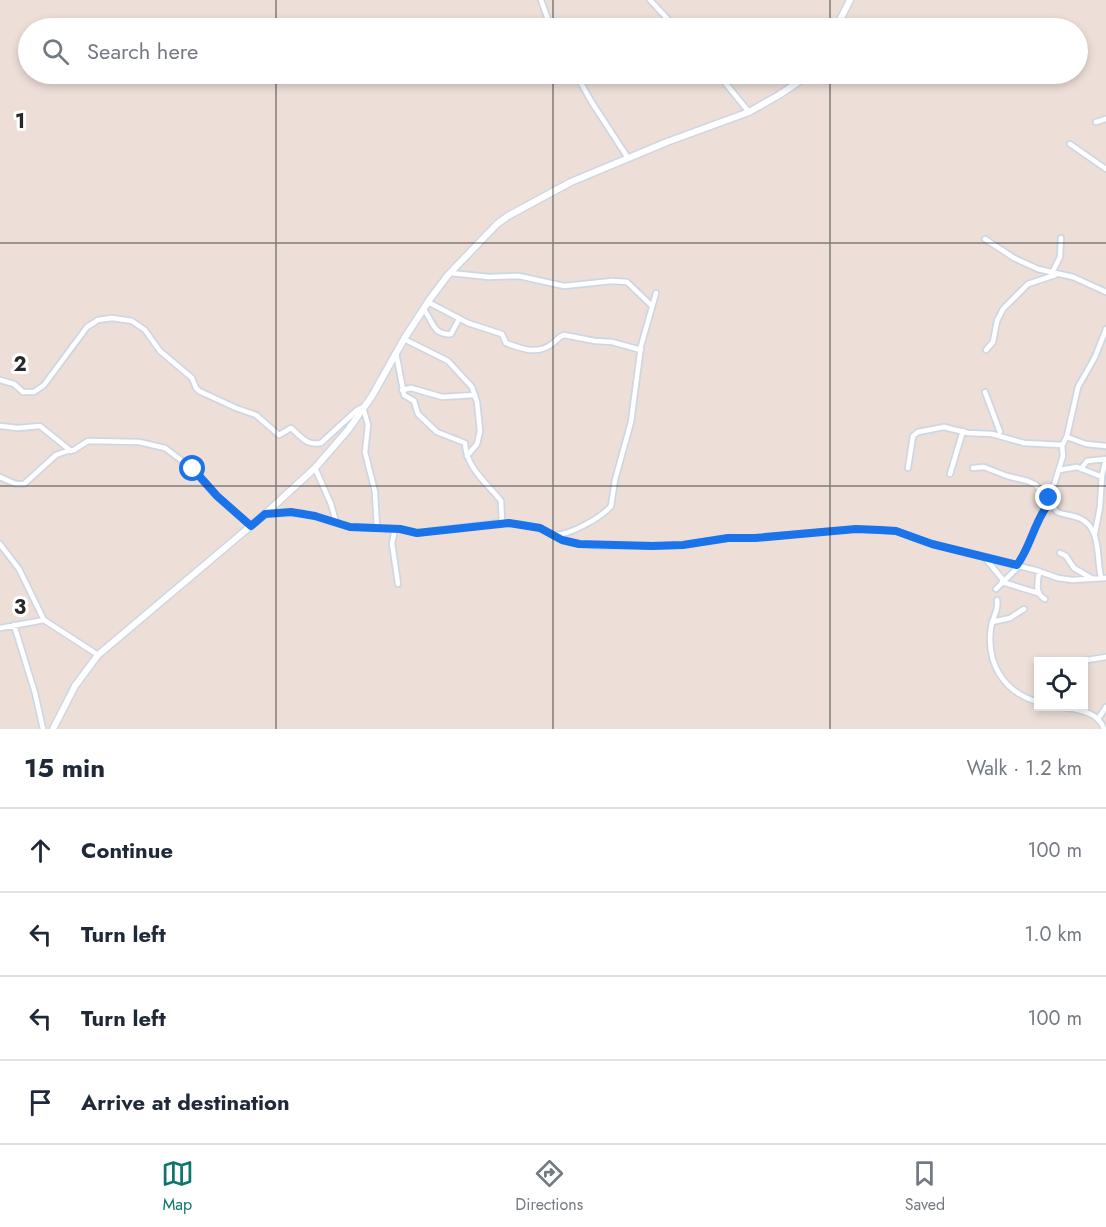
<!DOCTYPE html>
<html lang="en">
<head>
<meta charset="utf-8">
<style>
  body { margin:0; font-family:Jost,sans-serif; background:#f2f2f3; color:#1f2937 }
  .controls { position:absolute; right:18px; bottom:18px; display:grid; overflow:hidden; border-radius:0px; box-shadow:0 3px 9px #0003 }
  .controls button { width:54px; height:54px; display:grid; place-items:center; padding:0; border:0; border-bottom:2px solid #e0e1e3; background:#fff; color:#1f2937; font:30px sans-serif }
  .stop { position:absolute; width:18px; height:18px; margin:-14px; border:4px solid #1a73e8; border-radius:50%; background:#fff }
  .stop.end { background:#1a73e8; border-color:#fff; box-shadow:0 2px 6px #0008 }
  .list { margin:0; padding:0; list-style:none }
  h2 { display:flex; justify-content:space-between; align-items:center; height:78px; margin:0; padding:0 24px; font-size:26px }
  h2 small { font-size:20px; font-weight:400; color:#747a83 }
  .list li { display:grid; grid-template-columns:39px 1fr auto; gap:18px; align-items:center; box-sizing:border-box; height:84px; padding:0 24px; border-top:2px solid #e0e1e3 }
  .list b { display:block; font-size:22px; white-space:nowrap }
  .list em { font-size:20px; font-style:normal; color:#747a83 }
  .icon { flex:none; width:33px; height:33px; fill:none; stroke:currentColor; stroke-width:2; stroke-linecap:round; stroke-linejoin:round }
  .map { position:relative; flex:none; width:1106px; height:729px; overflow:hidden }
  .search { position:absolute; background:#fff; box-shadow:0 3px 9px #0003; left:18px; right:18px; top:18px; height:66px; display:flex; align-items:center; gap:15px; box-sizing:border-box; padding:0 21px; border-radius:33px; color:#747a83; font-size:22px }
  .sheet { height:414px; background:#fff }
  nav { display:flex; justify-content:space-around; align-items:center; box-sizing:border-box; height:84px; border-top:2px solid #e0e1e3; background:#fff; font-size:16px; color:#747a83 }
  nav a { display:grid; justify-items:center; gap:3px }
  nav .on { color:#0f766e }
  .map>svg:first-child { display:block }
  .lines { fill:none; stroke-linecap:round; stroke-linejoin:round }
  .street-casing { stroke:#cdd7e3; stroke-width:8 }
  .secondary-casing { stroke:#cdd7e3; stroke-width:9 }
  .street { stroke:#fff; stroke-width:4.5 }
  .secondary { stroke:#fff; stroke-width:6 }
  .route { stroke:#1a73e8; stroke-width:8 }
  .grid { fill:none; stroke:#282828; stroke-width:1.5; stroke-opacity:0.55 }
  .grid-label { font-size:20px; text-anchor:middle; font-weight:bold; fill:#282828; stroke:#fff; stroke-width:6; stroke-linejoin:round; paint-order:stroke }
</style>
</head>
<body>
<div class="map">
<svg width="1106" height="729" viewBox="0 0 1106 729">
  <rect width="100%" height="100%" fill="#eddfd8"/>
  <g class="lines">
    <defs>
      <path id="street" d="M541,0l10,28
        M650,0l26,28
        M576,74l15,27 37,57
        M718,74l31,38
        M1096,122l10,-3
        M1070,144l36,25
        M985,239l29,19 24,11 35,8 33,15
        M450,273l39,4 30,-1 45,10 48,-5 15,1 25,24
        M1052,273l8,-16 1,-19
        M428,302l40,21 34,11 4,9c16,6 31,12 46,1 5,-4 6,-7 12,-9l31,6 17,1 29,8
        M423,309c10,10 9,27 28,25l8,-15
        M404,339l44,22 24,26 5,15 3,29 -3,13 -10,12
        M986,350l7,-8 4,-21 6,-12 25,-25 27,-9
        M396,353l8,42 10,6 4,13 19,18 28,11c1,25 22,40 36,58l1,22
        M0,380l14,4 9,8h11l10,-7 43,-58 11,-7 14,-2 20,3 13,9 15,21 32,27 4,10 3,3 37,17 20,7 23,20 12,-7c11,9 15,18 30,15l36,-33 6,-3 5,18 -3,27 10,40 2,36
        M402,390l9,-2 31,9 33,-2
        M985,392l15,40
        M0,426l18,2 22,-2 31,25
        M1067,437l19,7 20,2
        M1062,446l5,-10 11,-49 17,-30 11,-28
        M315,468l16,36 5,18
        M908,468l5,-32 5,-4 26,-5 24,6 24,1 32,9 38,2 1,11 -14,45 8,11c7,3 15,3 22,6 23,9 17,40 22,59
        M973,468l11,-1 23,9 21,5 8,4 13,16
        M1081,469l6,-8 19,-2
        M1059,470l18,-3 25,10
        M950,474l13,-43
        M0,477l16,7h8l32,-29 11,-4 7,-1 14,-9 51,1 26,6 28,21 24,27 34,30
        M265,514l37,-1 48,14 50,2 17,4 81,-10 21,1 21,4 29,14 27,4 87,-1 45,-7h27l101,-9 24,1 16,1 36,13 103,26 23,8 14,2 34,-2
        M395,529l-3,14 6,41
        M1095,533l5,-26 2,-32 4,-16
        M556,535c15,-1 45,-17 55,-29l4,-26 16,-58 10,-76 15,-53
        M0,544l19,25 25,51 54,35
        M1060,553l6,3 8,12 17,10
        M985,558l19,23
        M1017,565c14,-19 17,-43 32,-62
        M1039,571c-1,11 -5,22 6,28
        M1002,582l36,11
        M996,589l23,-23
        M997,600c2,10 -4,16 -6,27 -5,36 12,65 47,75
        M992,622l18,-4 14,-9
        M14,625l21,68 8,36
        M0,628l44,-8
        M1075,662l31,-5
        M1058,706c17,4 40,4 46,23
        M1098,719l8,-12"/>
      <path id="secondary" d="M836,28l14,-28
        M53,729l22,-43 23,-31 167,-141 50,-46 33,-38 24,-34 32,-57 26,-40 18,-24 49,-51 11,-8 63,-34 96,-40 82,-30 30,-17 18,-12 8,-9"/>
    </defs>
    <use href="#street" class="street-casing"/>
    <use href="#secondary" class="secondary-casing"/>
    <use href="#street" class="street"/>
    <use href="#secondary" class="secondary"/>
  </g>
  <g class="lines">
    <path class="route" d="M193,469l24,27 34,30 14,-12 26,-2 24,4 35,11 50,2 17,4 92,-10 31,5 22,12 17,4 73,2 31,-1 45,-7h27l101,-9 24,1 16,1 36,13 85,21c14,-19 17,-43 32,-62v-5"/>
  </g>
  <path class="grid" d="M276,0v28M553,0v28M830,0v28M276,74v655M553,74v655M830,74v655M0,243h1106M0,486h1106"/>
  <g class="grid-label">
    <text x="20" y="128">1</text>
    <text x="20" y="371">2</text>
    <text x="20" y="614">3</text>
  </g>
</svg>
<div class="controls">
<button><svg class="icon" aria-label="locate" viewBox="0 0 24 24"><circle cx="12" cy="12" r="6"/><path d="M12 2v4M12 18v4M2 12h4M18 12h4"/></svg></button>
</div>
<div class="stop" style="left:193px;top:469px"></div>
<div class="stop end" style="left:1049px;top:498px"></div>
<div class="search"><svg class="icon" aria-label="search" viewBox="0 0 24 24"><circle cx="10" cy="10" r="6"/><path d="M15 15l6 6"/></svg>Search here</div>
</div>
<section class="sheet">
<h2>15 min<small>Walk · 1.2 km</small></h2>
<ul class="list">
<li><svg class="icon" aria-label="ahead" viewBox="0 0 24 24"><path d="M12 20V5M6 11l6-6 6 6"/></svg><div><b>Continue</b></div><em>100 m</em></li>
<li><svg class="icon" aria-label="left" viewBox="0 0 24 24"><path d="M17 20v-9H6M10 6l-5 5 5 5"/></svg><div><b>Turn left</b></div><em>1.0 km</em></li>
<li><svg class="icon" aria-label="left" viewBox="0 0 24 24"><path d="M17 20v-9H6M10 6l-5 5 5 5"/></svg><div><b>Turn left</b></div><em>100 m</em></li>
<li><svg class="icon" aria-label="arrive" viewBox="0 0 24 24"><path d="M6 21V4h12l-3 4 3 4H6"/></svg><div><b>Arrive at destination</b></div></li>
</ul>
</section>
<nav>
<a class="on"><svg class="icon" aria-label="map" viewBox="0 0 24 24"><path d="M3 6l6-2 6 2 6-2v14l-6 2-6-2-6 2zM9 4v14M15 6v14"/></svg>Map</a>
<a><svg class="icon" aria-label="directions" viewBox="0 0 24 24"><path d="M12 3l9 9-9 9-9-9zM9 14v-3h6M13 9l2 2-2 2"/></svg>Directions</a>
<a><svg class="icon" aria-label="saved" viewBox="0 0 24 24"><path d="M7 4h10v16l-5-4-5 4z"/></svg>Saved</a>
</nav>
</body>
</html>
